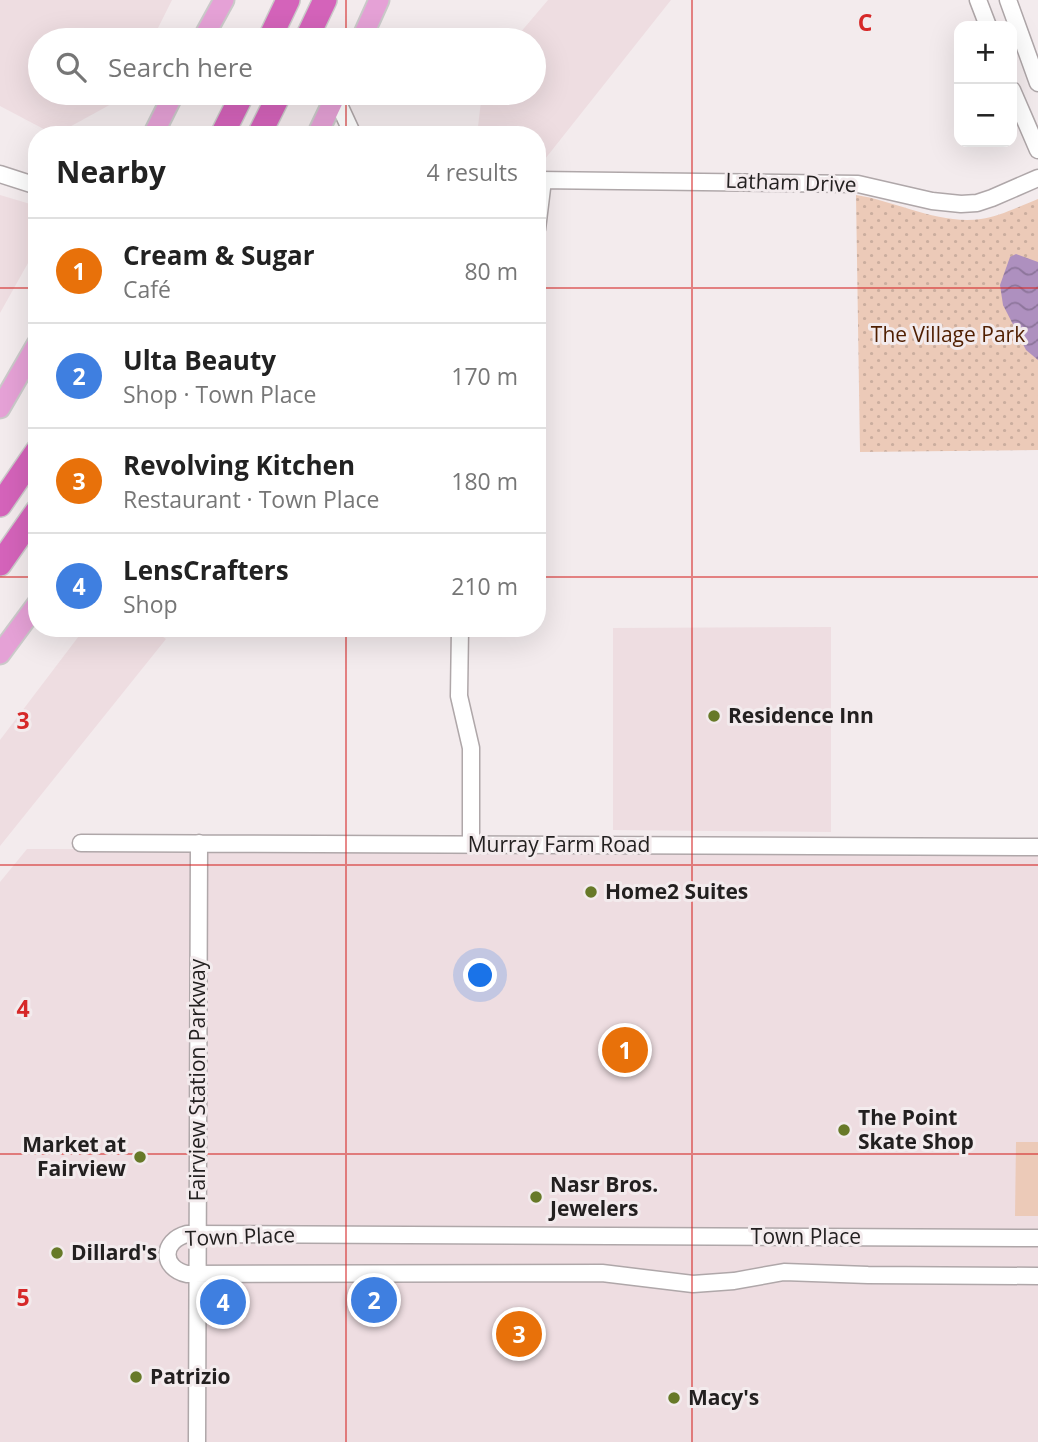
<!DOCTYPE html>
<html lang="en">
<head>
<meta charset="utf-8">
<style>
  body { margin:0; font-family:"Open Sans",sans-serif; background:#f6f6f6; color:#222 }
  .controls { position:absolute; right:21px; top:21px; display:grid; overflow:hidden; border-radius:14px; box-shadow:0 7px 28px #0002 }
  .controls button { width:63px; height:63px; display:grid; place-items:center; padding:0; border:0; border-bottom:2px solid #e0e0e0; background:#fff; color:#222; font:35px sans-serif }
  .you { position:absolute; left:481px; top:976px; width:24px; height:24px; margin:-18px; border:5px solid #fff; border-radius:50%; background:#1a73e8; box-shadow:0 0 0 10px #1a73e833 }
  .badge { display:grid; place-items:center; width:46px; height:46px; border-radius:50%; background:#7c3aed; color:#fff; font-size:23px; font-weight:700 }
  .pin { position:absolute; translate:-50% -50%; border:4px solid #fff; box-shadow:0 2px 7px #0006 }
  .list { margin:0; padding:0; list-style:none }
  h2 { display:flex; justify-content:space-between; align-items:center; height:91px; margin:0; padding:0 28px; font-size:30px }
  h2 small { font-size:23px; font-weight:400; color:#767676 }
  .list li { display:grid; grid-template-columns:46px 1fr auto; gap:21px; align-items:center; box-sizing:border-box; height:105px; padding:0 28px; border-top:2px solid #e0e0e0 }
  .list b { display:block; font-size:26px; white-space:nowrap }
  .list p { margin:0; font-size:23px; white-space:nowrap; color:#767676 }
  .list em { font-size:23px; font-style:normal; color:#767676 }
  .icon { flex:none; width:38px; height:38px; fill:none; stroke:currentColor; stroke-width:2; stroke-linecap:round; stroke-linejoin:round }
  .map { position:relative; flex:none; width:1038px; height:1442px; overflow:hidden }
  .search { position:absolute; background:#fff; box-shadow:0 7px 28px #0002; left:28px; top:28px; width:518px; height:77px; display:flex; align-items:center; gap:18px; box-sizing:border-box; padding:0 24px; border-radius:38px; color:#767676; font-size:26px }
  .panel { position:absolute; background:#fff; box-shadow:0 7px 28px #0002; left:28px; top:126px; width:518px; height:511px; border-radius:28px }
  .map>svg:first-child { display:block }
  .built { fill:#eedde1 }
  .green { fill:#eccab8 }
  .park { fill:url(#park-dots) }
  .water { fill:url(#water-waves) }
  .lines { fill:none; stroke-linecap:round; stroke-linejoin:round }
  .minor-casing { stroke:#afa7a9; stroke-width:19 }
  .major-casing { stroke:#cac9c9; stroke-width:23 }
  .highway-casing { stroke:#cac9c9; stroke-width:26 }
  .minor { stroke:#fff; stroke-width:16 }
  .major { stroke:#e5a1d6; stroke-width:19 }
  .highway { stroke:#d463ba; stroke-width:23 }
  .grid { fill:none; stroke:#d62828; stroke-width:2; stroke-opacity:0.55 }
  .poi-dot { fill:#677928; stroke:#f3ebed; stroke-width:2.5 }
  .labels { text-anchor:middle; stroke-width:6; stroke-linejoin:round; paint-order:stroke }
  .street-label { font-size:21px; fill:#232020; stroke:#f3ebed }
  .park-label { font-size:21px; fill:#4f1e00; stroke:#f3ebed }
  .poi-label { font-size:21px; font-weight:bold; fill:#232020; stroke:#f3ebed; text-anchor:start }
  .grid-label { font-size:23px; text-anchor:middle; font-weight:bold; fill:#d62828; stroke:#f3ebed; stroke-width:6; stroke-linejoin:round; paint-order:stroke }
</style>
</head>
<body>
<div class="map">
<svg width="1038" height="1442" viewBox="0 0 1038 1442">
  <defs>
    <pattern id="park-dots" width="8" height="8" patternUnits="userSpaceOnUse" patternTransform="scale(1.75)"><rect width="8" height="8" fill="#eccab8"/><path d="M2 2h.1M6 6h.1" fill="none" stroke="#caad9e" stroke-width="1.8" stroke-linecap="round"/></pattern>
    <pattern id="water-waves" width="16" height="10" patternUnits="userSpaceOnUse" patternTransform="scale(1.75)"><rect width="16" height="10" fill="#ae90bf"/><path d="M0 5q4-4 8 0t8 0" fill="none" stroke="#8d759b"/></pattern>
  </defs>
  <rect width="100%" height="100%" fill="#f3ebed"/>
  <path class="built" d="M0,0h172l-20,40h-112v53h86l-2,4 -69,38 -55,-29z
    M548,0h123l-126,159 -8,-1v-23h-60l5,-42h52v-53h-20z
    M0,195l37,11v41l-37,66z
    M831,627v205l-218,-2v-202z
    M85,628h65l16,11 -166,207v-106z
    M27,849l803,1 208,5v587h-1038v-560z"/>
  <path class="green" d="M1016,1142h22v74h-23z"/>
  <path class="park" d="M856,195c40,6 83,30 125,24 18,-2 39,-13 57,-20v251l-178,2z"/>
  <path class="water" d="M1016,254l22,8v98l-12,-10 -23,-45 -3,-20 10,-28z"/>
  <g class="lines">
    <defs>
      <path id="minor" d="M978,0l10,26
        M1008,0l30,83
        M1012,90l26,60
        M335,96l18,39
        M0,174l37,12
        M537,180l321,4 74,17 29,3 16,-1 15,-5 46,-20
        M537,229l6,-49
        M460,628l-1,68 12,52v97
        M81,843l957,4
        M1038,1238l-851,-4c-26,7 -26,34 0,40l415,-1 91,11 41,-3 50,-9 84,3 170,1
        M197,1442l2,-599"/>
      <path id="major" d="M202,40l22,-40
        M361,40l18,-40
        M153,135l21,-42
        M317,135l20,-42
        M0,408l37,-64
        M0,654l37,-50"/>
      <path id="highway" d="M269,40l19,-40
        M306,40l19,-40
        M222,135l21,-42
        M259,135l21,-42
        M0,505l37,-54
        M0,564l37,-53"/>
    </defs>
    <use href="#minor" class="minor-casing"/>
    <use href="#major" class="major-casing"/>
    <use href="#highway" class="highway-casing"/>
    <use href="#minor" class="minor"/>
    <use href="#major" class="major"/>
    <use href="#highway" class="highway"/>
  </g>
  <path class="grid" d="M346,0v40M692,0v1442M346,93v42M0,288h37M537,288h501M0,577h37M537,577h501M346,628v814M0,865h1038M0,1154h1038"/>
  <g class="poi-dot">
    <circle cx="714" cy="716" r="7"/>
    <circle cx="591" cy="892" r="7"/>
    <circle cx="844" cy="1130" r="7"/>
    <circle cx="140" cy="1157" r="7"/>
    <circle cx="536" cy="1197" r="7"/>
    <circle cx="57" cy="1253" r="7"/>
    <circle cx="136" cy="1377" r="7"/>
    <circle cx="674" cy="1398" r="7"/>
  </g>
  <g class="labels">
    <g class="street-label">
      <text transform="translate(791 183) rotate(2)" y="7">Latham Drive</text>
      <text x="559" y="852">Murray Farm Road</text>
      <text transform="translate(198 1080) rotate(-90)" y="7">Fairview Station Parkway</text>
      <text transform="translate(240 1237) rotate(-2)" y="7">Town Place</text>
      <text x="806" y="1244">Town Place</text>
    </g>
    <g class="park-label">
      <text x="948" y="342">The Village Park</text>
    </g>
    <g class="poi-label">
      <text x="728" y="723">Residence Inn</text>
      <text x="605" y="899">Home2 Suites</text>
      <text x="858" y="1125">The Point<tspan x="858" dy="24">Skate Shop</tspan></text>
      <text x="126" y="1152" text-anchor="end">Market at<tspan x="126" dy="24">Fairview</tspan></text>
      <text x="550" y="1192">Nasr Bros.<tspan x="550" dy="24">Jewelers</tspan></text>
      <text x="71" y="1260">Dillard's</text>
      <text x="150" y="1384">Patrizio</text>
      <text x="688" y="1405">Macy's</text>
    </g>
  </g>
  <g class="grid-label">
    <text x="865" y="31">C</text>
    <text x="23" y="729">3</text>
    <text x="23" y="1017">4</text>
    <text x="23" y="1306">5</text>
  </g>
</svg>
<div class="controls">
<button>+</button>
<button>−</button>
</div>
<div class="you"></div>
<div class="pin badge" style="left:625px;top:1050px;background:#e8710a">1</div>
<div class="pin badge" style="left:374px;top:1300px;background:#3f7fe0">2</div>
<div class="pin badge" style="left:519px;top:1334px;background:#e8710a">3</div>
<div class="pin badge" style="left:223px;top:1302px;background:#3f7fe0">4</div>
<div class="search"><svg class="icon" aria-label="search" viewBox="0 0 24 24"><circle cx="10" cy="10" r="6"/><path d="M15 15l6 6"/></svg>Search here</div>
<section class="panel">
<h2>Nearby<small>4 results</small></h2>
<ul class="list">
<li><span class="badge" style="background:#e8710a">1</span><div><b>Cream &amp; Sugar</b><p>Café</p></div><em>80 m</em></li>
<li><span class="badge" style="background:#3f7fe0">2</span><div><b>Ulta Beauty</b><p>Shop · Town Place</p></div><em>170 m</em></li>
<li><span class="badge" style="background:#e8710a">3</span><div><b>Revolving Kitchen</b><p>Restaurant · Town Place</p></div><em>180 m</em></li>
<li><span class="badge" style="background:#3f7fe0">4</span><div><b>LensCrafters</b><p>Shop</p></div><em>210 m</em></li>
</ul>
</section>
</div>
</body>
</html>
